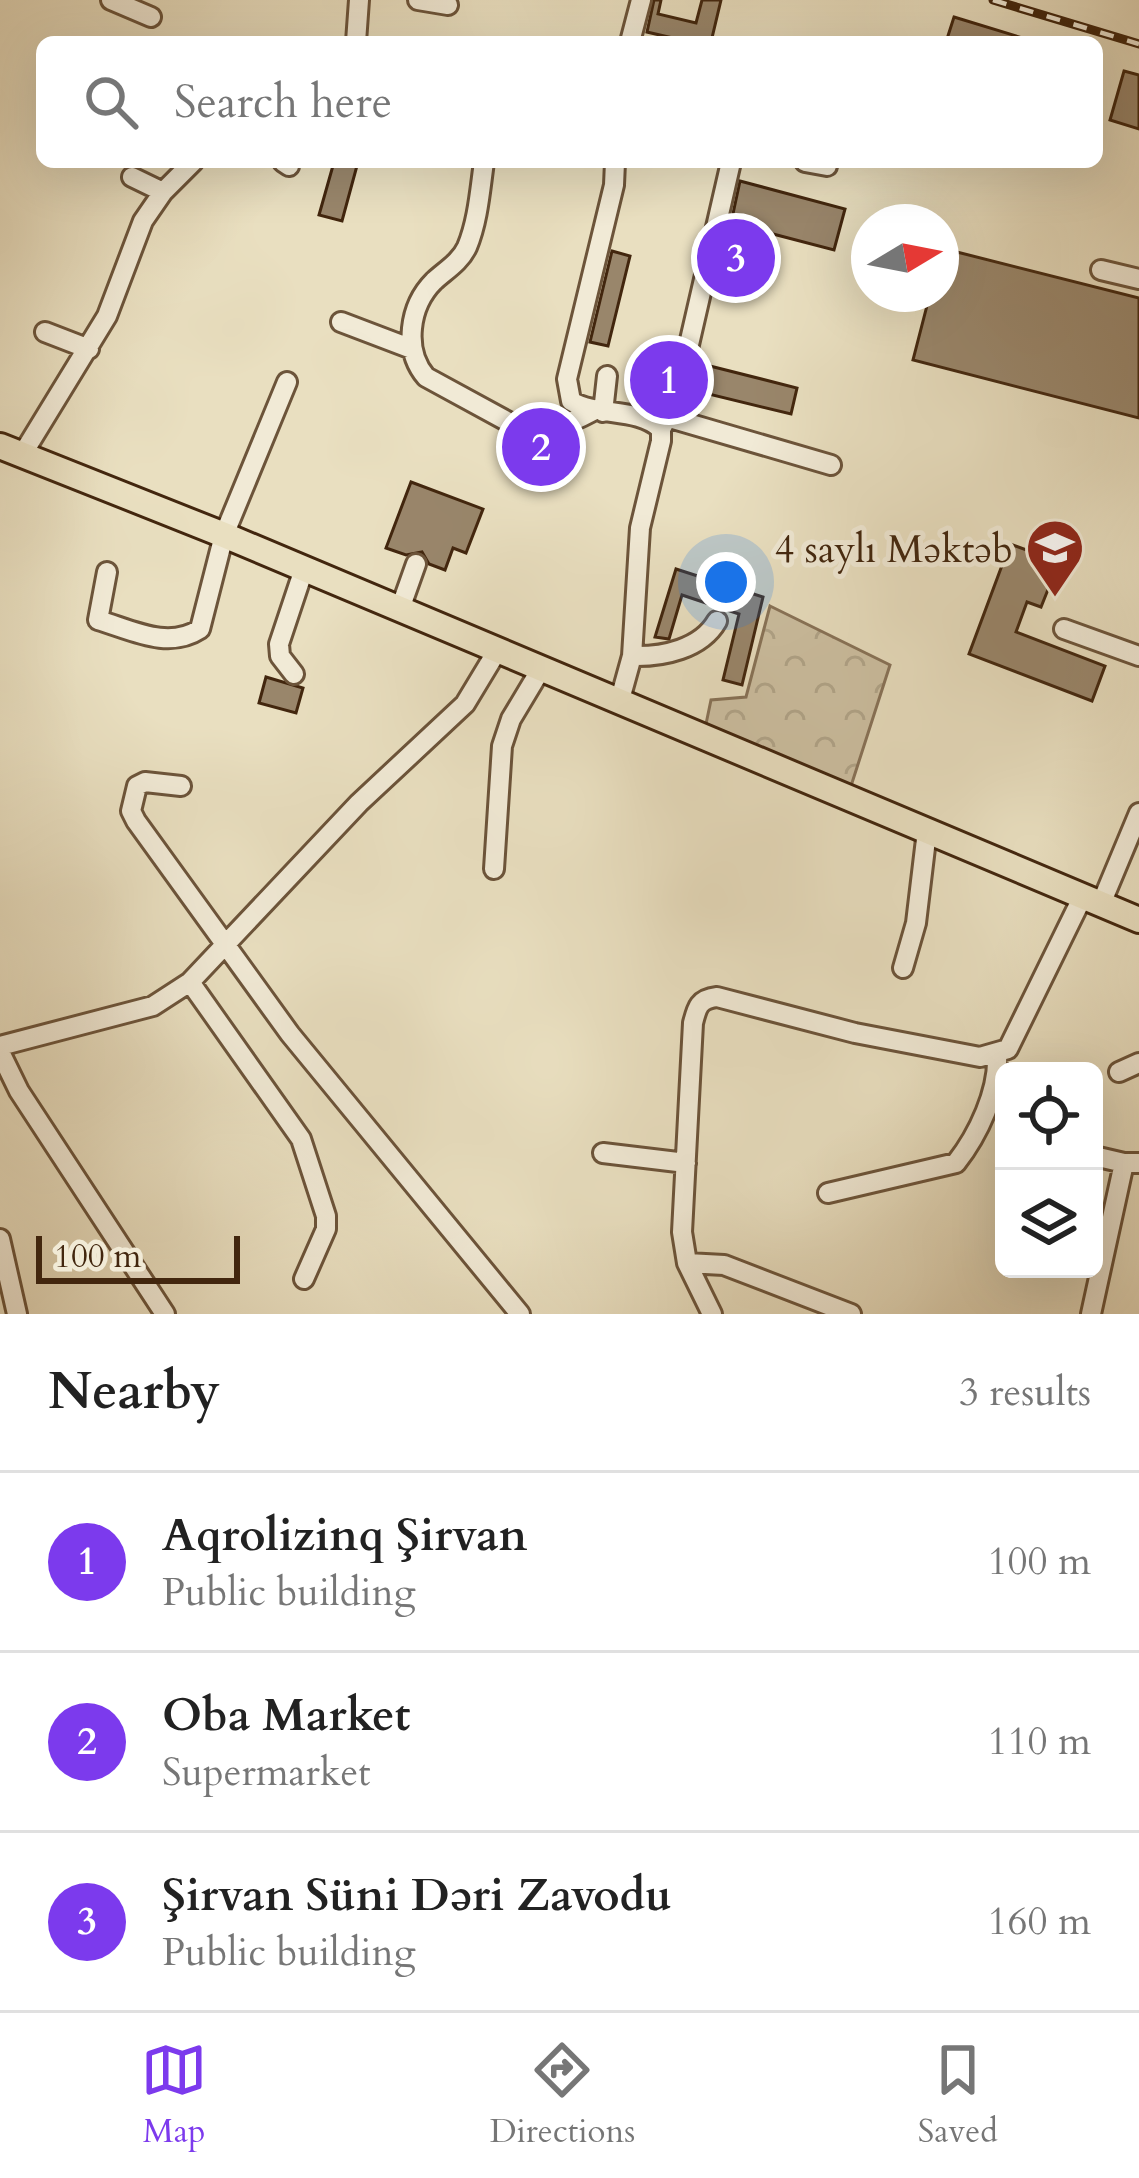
<!DOCTYPE html>
<html lang="en">
<head>
<meta charset="utf-8">
<style>
  body { margin:0; font-family:Cardo,serif; background:#f2f2f2; color:#222 }
  .controls { position:absolute; right:36px; bottom:36px; display:grid; overflow:hidden; border-radius:18px; box-shadow:0 12px 48px #0002 }
  .controls button { width:108px; height:108px; display:grid; place-items:center; padding:0; border:0; border-bottom:3px solid #e0e0e0; background:#fff; color:#222; font:60px sans-serif }
  .compass { position:absolute; left:851px; top:204px; width:108px; height:108px; border-radius:50%; background:#fff; box-shadow:0 12px 48px #0002; rotate:80deg }
  .scale { position:absolute; left:36px; bottom:30px; width:204px; box-sizing:border-box; padding-left:12px; border:6px solid #42260e; border-top:0; font-size:33px; line-height:42px; white-space:nowrap; color:#42260e; -webkit-text-stroke:9px #f1ead6; paint-order:stroke }
  .you { position:absolute; left:726px; top:582px; width:42px; height:42px; margin:-30px; border:9px solid #fff; border-radius:50%; background:#1a73e8; box-shadow:0 0 0 18px #1a73e833 }
  .badge { display:grid; place-items:center; width:78px; height:78px; border-radius:50%; background:#7c3aed; color:#fff; font-size:39px; font-weight:700 }
  .pin { position:absolute; translate:-50% -50%; border:6px solid #fff; box-shadow:0 3px 12px #0006 }
  .list { margin:0; padding:0; list-style:none }
  h2 { display:flex; justify-content:space-between; align-items:center; height:156px; margin:0; padding:0 48px; font-size:51px }
  h2 small { font-size:39px; font-weight:400; color:#767676 }
  .list li { display:grid; grid-template-columns:78px 1fr auto; gap:36px; align-items:center; box-sizing:border-box; height:180px; padding:0 48px; border-top:3px solid #e0e0e0 }
  .list b { display:block; font-size:45px; white-space:nowrap }
  .list p { margin:0; font-size:39px; white-space:nowrap; color:#767676 }
  .list em { font-size:39px; font-style:normal; color:#767676 }
  .icon { flex:none; width:66px; height:66px; fill:none; stroke:currentColor; stroke-width:2; stroke-linecap:round; stroke-linejoin:round }
  .map { position:relative; flex:none; width:1139px; height:1314px; overflow:hidden }
  .search { position:absolute; background:#fff; box-shadow:0 12px 48px #0002; left:36px; right:36px; top:36px; height:132px; display:flex; align-items:center; gap:30px; box-sizing:border-box; padding:0 42px; border-radius:18px; color:#767676; font-size:45px }
  .sheet { height:696px; background:#fff }
  nav { display:flex; justify-content:space-around; align-items:center; box-sizing:border-box; height:168px; border-top:3px solid #e0e0e0; background:#fff; font-size:33px; color:#767676 }
  nav a { display:grid; justify-items:center; gap:6px }
  nav .on { color:#7c3aed }
  .map>svg:first-child { display:block }
  .forest { fill:url(#forest-crowns); stroke:#887358; stroke-width:3 }
  .building { fill:#99866b; stroke:#42260e; stroke-width:3 }
  .lines { fill:none; stroke-linecap:round; stroke-linejoin:round }
  .minor-casing { stroke:#6c543a; stroke-width:24 }
  .major-casing { stroke:#42260e; stroke-width:30 }
  .minor { stroke:#f1ead6; stroke-width:18 }
  .major { stroke:#e9dfc0; stroke-width:24 }
  .rail-casing { stroke:#42260e; stroke-width:9 }
  .rail { stroke:#f1ead6; stroke-width:4.5; stroke-dasharray:14; stroke-linecap:butt }
  .labels { text-anchor:middle; stroke-width:10; stroke-linejoin:round; paint-order:stroke }
  .poi-label { font-size:39px; fill:#42260e; stroke:#f1ead6; text-anchor:end }
</style>
</head>
<body>
<div class="map">
<svg width="1139" height="1314" viewBox="0 0 1139 1314">
  <defs>
    <pattern id="forest-crowns" width="20" height="18" patternUnits="userSpaceOnUse" patternTransform="scale(3)"><rect width="20" height="18" fill="#cdc0a2"/><path d="M2 6a3 3 0 1 1 6 0M12 15a3 3 0 1 1 6 0" fill="none" stroke="#b1a58a"/></pattern>
  </defs>
  <rect width="100%" height="100%" fill="#e9dfc0"/>
  <filter id="stains"><feTurbulence type="fractalNoise" baseFrequency=".00167" numOctaves="4"/><feColorMatrix values="0 0 0 0 .2 0 0 0 0 .09 0 0 0 0 .02 0 0 0 .5 -.17"/></filter>
  <radialGradient id="worn" r=".72"><stop offset=".6" stop-color="#630" stop-opacity="0"/><stop offset="1" stop-color="#630" stop-opacity=".3"/></radialGradient>
  <path class="forest" d="M770,606l120,59 -39,121 -145,-62 5,-24 35,-3z"/>
  <path class="building" d="M654,0h7l-3,14 38,9 6,-23h19l-10,42h-21l-43,-10z
    M954,17l72,22v3h-80z
    M1124,71l15,4v54l-29,-9z
    M334,162h24l-16,59 -23,-6z
    M740,181l105,28 -11,41 -103,-27z
    M941,248l198,50v120l-226,-58 17,-66h11z
    M612,251l18,5 -22,90 -18,-4z
    M698,363l99,25 -6,26 -99,-24z
    M411,482l72,27 -17,44 -13,-5 -8,22 -16,-6 -7,-12 -16,3 -20,-7z
    M1010,544l49,18 -18,45 -14,-5 -11,30 89,34 -13,35 -123,-47z
    M676,569l87,28 -21,88 -19,-5 16,-66 -57,-19 -13,44 -14,-2z
    M266,677l37,11 -7,25 -37,-10z"/>
  <g class="lines">
    <defs>
      <path id="minor" d="M111,0l40,17
        M418,0l30,5
        M356,42l3,-42
        M630,42l11,-42
        M283,162l6,4
        M484,162c-4,28 -6,59 -17,85 -7,15 -21,23 -33,34 -25,25 -31,69 -8,96l90,49c29,8 51,-1 77,-15
        M615,162l-1,23 -47,194 4,22c27,16 66,6 90,28v12l-21,87 -8,128 -13,47
        M805,162l22,4
        M132,177l31,15
        M1101,270l38,9
        M341,322l71,27
        M45,332l44,17
        M603,412l4,-36
        M670,418l161,47
        M661,429l15,-28 55,-239
        M22,455l85,-139 36,-95 20,-29 30,-30
        M107,572l-9,48c34,10 70,30 102,9l24,-94 63,-153
        M400,609l16,-45
        M1064,629l75,27
        M632,656c31,1 69,-7 85,-35
        M294,674l-14,-18 -1,-12 25,-75
        M181,786l-36,-4 -8,4 -6,25 5,10 154,213 230,280
        M494,869l8,-123 9,-27 30,-50
        M1101,904l38,-91
        M903,968l13,-45 11,-92
        M190,982l111,157 25,77v13l-22,50
        M0,1046l153,-40 37,-24 169,-179 106,-99 32,-53
        M0,1052l19,39 146,223
        M1119,1072l20,-9
        M603,1153l83,10
        M1094,1156l30,7
        M828,1193l128,-30c22,-28 43,-72 41,-108
        M0,1239l17,75
        M687,1263l37,2 127,49
        M712,1314l-25,-51 -5,-31 11,-209c4,-16 6,-24 24,-26l138,36 125,24 28,-8 75,-153
        M1091,1314l33,-151h15"/>
      <path id="major" d="M0,446l224,89 915,385"/>
    </defs>
    <use href="#minor" class="minor-casing"/>
    <use href="#major" class="major-casing"/>
    <use href="#minor" class="minor"/>
    <use href="#major" class="major"/>
    <defs>
      <path id="rail" d="M993,0l146,44"/>
    </defs>
    <use href="#rail" class="rail-casing"/>
    <use href="#rail" class="rail"/>
  </g>
  <defs>
    <symbol id="school-pin" viewBox="-11 -11 22 30"><path d="M0 17L-7.5 6A9.5 9.5 0 1 1 7.5 6Z" fill="#8f2418" stroke="#f1ead6"/><path d="M0-5L7-2L0 1L-7-2ZM-4 1L0 2.5L4 1V4Q0 6-4 4Z" fill="#fff"/></symbol>
  </defs>
  <g fill-rule="evenodd">
    <use href="#school-pin" x="1022" y="515" width="66" height="90"/>
  </g>
  <g class="labels">
    <g class="poi-label">
      <text x="1013" y="562">4 saylı Məktəb</text>
    </g>
  </g>
  <rect width="100%" height="100%" filter="url(#stains)"/>
  <rect width="100%" height="100%" fill="url(#worn)"/>
</svg>
<div class="controls">
<button><svg class="icon" aria-label="locate" viewBox="0 0 24 24"><circle cx="12" cy="12" r="6"/><path d="M12 2v4M12 18v4M2 12h4M18 12h4"/></svg></button>
<button><svg class="icon" aria-label="layers" viewBox="0 0 24 24"><path d="M12 4l9 5-9 5-9-5zM3 14l9 5 9-5"/></svg></button>
</div>
<svg class="compass" viewBox="-18 -18 36 36"><path d="M0-13l5 13h-10z" fill="#e53935"/><path d="M0 13l5-13h-10z" fill="#767676"/></svg>
<div class="scale">100 m</div>
<div class="you"></div>
<div class="pin badge" style="left:669px;top:380px">1</div>
<div class="pin badge" style="left:541px;top:447px">2</div>
<div class="pin badge" style="left:736px;top:258px">3</div>
<div class="search"><svg class="icon" aria-label="search" viewBox="0 0 24 24"><circle cx="10" cy="10" r="6"/><path d="M15 15l6 6"/></svg>Search here</div>
</div>
<section class="sheet">
<h2>Nearby<small>3 results</small></h2>
<ul class="list">
<li><span class="badge">1</span><div><b>Aqrolizinq Şirvan</b><p>Public building</p></div><em>100 m</em></li>
<li><span class="badge">2</span><div><b>Oba Market</b><p>Supermarket</p></div><em>110 m</em></li>
<li><span class="badge">3</span><div><b>Şirvan Süni Dəri Zavodu</b><p>Public building</p></div><em>160 m</em></li>
</ul>
</section>
<nav>
<a class="on"><svg class="icon" aria-label="map" viewBox="0 0 24 24"><path d="M3 6l6-2 6 2 6-2v14l-6 2-6-2-6 2zM9 4v14M15 6v14"/></svg>Map</a>
<a><svg class="icon" aria-label="directions" viewBox="0 0 24 24"><path d="M12 3l9 9-9 9-9-9zM9 14v-3h6M13 9l2 2-2 2"/></svg>Directions</a>
<a><svg class="icon" aria-label="saved" viewBox="0 0 24 24"><path d="M7 4h10v16l-5-4-5 4z"/></svg>Saved</a>
</nav>
</body>
</html>
